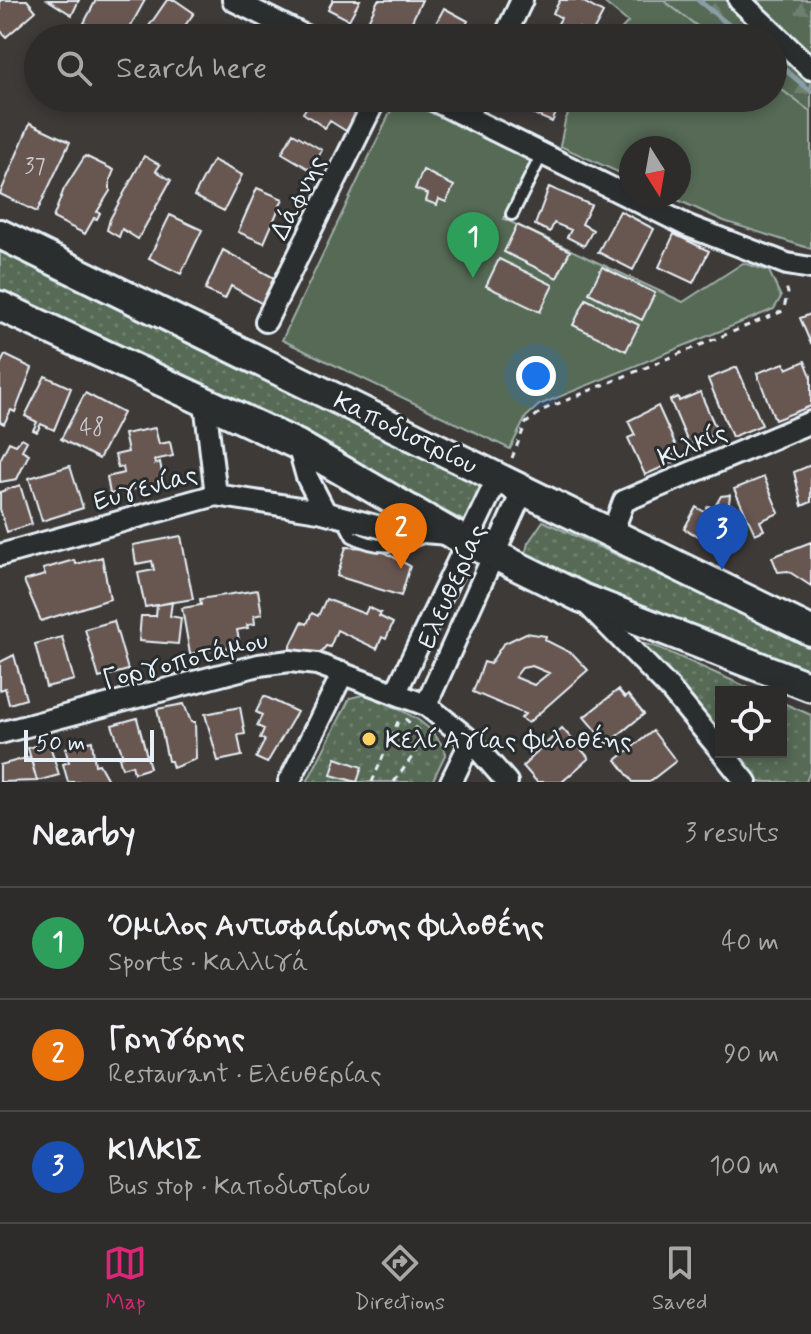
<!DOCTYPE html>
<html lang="en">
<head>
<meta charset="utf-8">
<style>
  body { margin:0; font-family:Mynerve,sans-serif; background:#363432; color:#f1f3f6 }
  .controls { position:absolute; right:24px; bottom:24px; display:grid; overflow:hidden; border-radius:0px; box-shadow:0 4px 12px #0003 }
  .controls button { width:72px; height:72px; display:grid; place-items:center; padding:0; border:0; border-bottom:2px solid #494847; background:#2e2c2a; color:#f1f3f6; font:40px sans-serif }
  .compass { position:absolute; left:619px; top:136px; width:72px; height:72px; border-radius:50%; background:#2e2c2a; box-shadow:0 4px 12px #0003; rotate:169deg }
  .scale { position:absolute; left:24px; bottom:20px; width:130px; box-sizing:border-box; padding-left:8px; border:4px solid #e8f1f8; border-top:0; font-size:22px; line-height:28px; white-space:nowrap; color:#e8f1f8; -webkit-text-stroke:6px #2a2d2e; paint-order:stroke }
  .you { position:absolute; left:536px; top:376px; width:28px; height:28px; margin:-20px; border:6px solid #fff; border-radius:50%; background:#1a73e8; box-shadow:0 0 0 12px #1a73e833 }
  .badge { display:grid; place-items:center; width:52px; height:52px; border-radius:50%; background:#db2777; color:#fff; font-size:26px; font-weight:700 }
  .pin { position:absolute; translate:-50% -66px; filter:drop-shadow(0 2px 4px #0008) }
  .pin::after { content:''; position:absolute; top:42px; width:28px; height:24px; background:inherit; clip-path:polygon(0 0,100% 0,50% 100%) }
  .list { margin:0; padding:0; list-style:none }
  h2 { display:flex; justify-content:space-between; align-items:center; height:104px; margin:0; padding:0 32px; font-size:34px }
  h2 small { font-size:26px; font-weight:400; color:#a7a7a8 }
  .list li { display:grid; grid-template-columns:52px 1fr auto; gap:24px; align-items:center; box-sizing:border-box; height:112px; padding:0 32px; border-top:2px solid #494847 }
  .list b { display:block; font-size:30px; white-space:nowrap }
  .list p { margin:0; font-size:26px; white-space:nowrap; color:#a7a7a8 }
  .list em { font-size:26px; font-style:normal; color:#a7a7a8 }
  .icon { flex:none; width:44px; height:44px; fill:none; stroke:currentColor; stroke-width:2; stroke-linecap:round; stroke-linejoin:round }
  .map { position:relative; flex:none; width:811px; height:782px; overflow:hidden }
  .search { position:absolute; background:#2e2c2a; box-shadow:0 4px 12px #0003; left:24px; right:24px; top:24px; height:88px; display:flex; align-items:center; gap:20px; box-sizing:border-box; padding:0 28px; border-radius:44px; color:#a7a7a8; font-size:30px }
  .sheet { height:440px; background:#2e2c2a }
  nav { display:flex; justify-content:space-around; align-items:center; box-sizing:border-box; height:112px; border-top:2px solid #494847; background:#2e2c2a; font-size:22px; color:#a7a7a8 }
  nav a { display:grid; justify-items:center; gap:4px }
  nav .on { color:#db2777 }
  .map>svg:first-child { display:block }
  .grass { fill:#566b57; stroke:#9faea8; stroke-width:2 }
  .forest { fill:url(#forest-firs); stroke:#9faea8; stroke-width:2 }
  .park { fill:url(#park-dots); stroke:#9faea8; stroke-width:2 }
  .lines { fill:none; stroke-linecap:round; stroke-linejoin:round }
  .stream { stroke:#8a9ea6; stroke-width:5 }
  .building { fill:#685751; stroke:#e8f1f8; stroke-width:2; fill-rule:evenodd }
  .lane-casing { stroke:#e8f1f8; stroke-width:16 }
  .street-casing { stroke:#e8f1f8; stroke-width:26 }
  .secondary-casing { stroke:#e8f1f8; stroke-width:34 }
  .path { stroke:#e8f1f8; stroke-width:3; stroke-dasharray:6 6; stroke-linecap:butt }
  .lane { stroke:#2a2d2e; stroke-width:10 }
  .street { stroke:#2a2d2e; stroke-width:20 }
  .secondary { stroke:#2a2d2e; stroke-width:28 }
  .poi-dot { fill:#ffd166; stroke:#2a2d2e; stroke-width:3 }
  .labels { text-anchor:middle; stroke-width:6; stroke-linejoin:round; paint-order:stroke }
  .number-label { font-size:22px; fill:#c8cace }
  .street-label { font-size:26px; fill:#e8f1f8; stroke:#2a2d2e }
  .poi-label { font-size:26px; fill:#e8f1f8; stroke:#2a2d2e; text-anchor:start }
</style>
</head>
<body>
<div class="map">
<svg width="811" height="782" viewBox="0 0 811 782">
  <defs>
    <pattern id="forest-firs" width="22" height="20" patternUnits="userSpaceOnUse" patternTransform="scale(2)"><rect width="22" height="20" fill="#566b57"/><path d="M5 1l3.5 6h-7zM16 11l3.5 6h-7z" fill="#6e8170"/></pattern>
    <pattern id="park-dots" width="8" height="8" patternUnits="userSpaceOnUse" patternTransform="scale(2)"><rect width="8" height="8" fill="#566b57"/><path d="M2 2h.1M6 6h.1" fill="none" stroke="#6e8170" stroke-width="1.8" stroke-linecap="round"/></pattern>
  </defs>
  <rect width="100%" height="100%" fill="#3d3a38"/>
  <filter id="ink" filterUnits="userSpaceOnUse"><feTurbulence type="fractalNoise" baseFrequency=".0125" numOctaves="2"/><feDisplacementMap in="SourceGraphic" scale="16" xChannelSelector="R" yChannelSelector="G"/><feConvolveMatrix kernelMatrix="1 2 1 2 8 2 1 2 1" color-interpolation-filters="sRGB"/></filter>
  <g filter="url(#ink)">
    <path class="grass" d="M601,0h62l50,38h-100l15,-16z
      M773,83l38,29v137l-87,-28 -55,-25h10v-48h-48v30l-71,-32 5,-25 10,-23h198z
      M397,98h9l126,62 -28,59 179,83 60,-39 26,8 12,26 -7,12 -235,96 -13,12 -16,32 -228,-109z"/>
    <path class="forest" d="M663,0h148v112l-38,-29v-45h-60z"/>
    <path class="park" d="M0,242l486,240 -19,40 -467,-226z
      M543,521l268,124v37l-268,-115 -18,-12 3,-12z
      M640,643l17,4 101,45h-37v39z
      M366,694c32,16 65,24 80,59l-14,29h-125l43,-84z
      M781,702l30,13v53l-5,14h-49l-19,-30h43z"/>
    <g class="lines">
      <path class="stream" d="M698,0l47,38
        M773,60l38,31"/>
    </g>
    <path class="building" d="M0,0h27l9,11 -30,26 -6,-7z
      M48,0h31l-7,15z
      M96,0h49l-21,38h-12l-28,-15z
      M167,0h8l19,13 -18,25h-16l-13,-9z
      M333,0h27l-11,20 -21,-11z
      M378,0h44l-18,38h-17l-22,-10z
      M560,0h20l23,13 -12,22 -12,-7 -6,10h-23l11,-20 -8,-5z
      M444,8l24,13 -8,17h-32z
      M204,28l16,10h-23z
      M242,98h22l-6,10z
      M305,98h40l-2,3 16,10 -13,20 -16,-10 -5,7 -22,-15 7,-11z
      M518,98h39l5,2 -10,22 -37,-16z
      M30,123l40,19 -33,70 -37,-18z
      M293,133l29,17 -11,20 -29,-17z
      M85,156l29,14 -4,10v11l-13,21 3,1 -3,6 -3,-1 -9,16 -32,-16 11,-29z
      M144,156l16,9 -4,6 15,9 -33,59 -16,-10 -3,8 -12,-7 3,-11z
      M213,160l29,15 -18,36 -30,-15z
      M423,170l31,16 -8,16 -7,-3 -2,6 -11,-4 2,-7 -13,-5z
      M549,187l42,18 -9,19 11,6 -9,16 -17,-9 4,-7 -17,-7 -4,9 -15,-7z
      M257,188l26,11 -19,44 -26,-11z
      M620,211l34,18 -21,41 -35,-18z
      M170,215l32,15 -21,44 -32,-16z
      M517,225l53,26 -13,27 -53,-26z
      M674,234l35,17 -16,32 -34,-16z
      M223,250l53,29 -13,25 -32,-18 -6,13 -20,-9z
      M499,259l54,26 -13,27 -54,-26z
      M602,267l53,26 -13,27 -53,-27z
      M586,299l53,26 -13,26 -53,-26z
      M811,314v30l-11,-26z
      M5,355l27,13 -17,44 -4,-2 -7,14 -4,-2v-57z
      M805,361l6,15v30l-36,14 -18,-47 27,-10 3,6z
      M737,367l25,58 -30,12 -24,-58z
      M45,376l26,12 -17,42 -13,-6 -4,8 -4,-2 4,-8 -12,-6z
      M700,392l18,41 -29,12 -19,-45 8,-3 1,4z
      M85,393l38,20 -24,46 -38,-20z
      M658,406l18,40 -6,2 6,13 -31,14 -17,-37 7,-3 -7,-14z
      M155,428l4,16 11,-2 3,14 -19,4 1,4 5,-2 4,21 -54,11 -3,-17 17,-4 -1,-6 -5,1 -3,-13 13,-3 -4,-18z
      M22,438l5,3 -5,9 7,4 -12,25 -17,3v-22l9,-18 7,3z
      M811,465v37l-9,4 -8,-34z
      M70,466l13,42 -41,13 -13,-43z
      M764,477l15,36 -19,8 4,9 -9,4 -21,-45z
      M20,485l12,39 -25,8 -7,-23v-17z
      M730,495l-1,8 5,3 -20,38 -30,-15 12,-22 9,5 3,-6 6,2 7,-12z
      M181,536l12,63 -48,8 -7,-34 16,-3 -2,-9 -16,3 -3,-19z
      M811,542v44l-23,-15 -10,1 -6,-15z
      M346,547l31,1 33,18 -9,30 -64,-20z
      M102,557l8,42 -69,22 -17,-40 21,-6 -2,-6 31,-9 2,4z
      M258,590l4,24 -8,2 1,8 -8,1 1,3 -11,2 2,10 -9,2 1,5 -41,7 -8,-46 19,-3 -1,-6z
      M326,599l39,15 3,-7 13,6 -2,3 14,7 -7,16 -4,-2 -5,12 -40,-19 -7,17 -4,-1 -9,12 -28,-9 13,-27 5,2 5,-11 6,3z
      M172,602l-2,14 11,2 -3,26 -39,-3 2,-25h15l1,-11z
      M114,621l14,49 -29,8 -14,-49z
      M526,633l20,3 -1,4 28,14 15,16 -60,53 -7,-5 4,-4 -52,-22 11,-30 6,2 13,-20zM532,666l17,7 -15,12 -19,-8 7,-9z
      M62,637l12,43 -28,7 -11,-43z
      M14,655l12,44 -17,5 -4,-16 -5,2v-28z
      M618,690l7,8 3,-3 16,19 -37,30 -23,-27z
      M264,696l33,16 -30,51 -11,-5 9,-18 -5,-2 4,-9 -7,-3 5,-11 -6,-3z
      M184,704l7,18h4l1,37 -23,9 -2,-7h-3l-11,-52z
      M240,707l5,27 -7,1 4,21 -24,5 -13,-47z
      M137,718l13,50 -16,5 -2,-8 -10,3 -3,-11 4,-1 -11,-31z
      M562,728l27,30 -27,24h-25l-14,-16z
      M653,731l23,30 -27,21h-16l-17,-22z
      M92,741l3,24 4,-1 10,18h-41l-5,-18 6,-2 -4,-14z
      M49,742l10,33 -22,6 -9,-33z
      M30,757l7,24 -37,1v-17z
      M336,758l26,9 -5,15 -26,-7z"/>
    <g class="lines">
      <defs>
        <path id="lane" d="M512,214l30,-60
          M343,519l9,17c26,14 46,11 73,0"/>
        <path id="street" d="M233,0l76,38
          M739,0l72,69
          M504,38l18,-38
          M429,98l259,128 99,38 24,4
          M467,117l9,-19
          M266,321l110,-223
          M205,402l11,93
          M298,445l9,32 18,35
          M612,533l12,-32 187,-79
          M0,555l216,-60 103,16 68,18 61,5
          M587,604l83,85 51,62
          M396,692l102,-215
          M426,705l97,-215
          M0,733l259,-68 31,-4 27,3 109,41 45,36 36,41
          M722,752l24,30
          M289,782l54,-109
          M451,782l20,-41"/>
        <path id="secondary" d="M0,234l811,397
          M0,306l298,139 154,89 130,64 229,89"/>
      </defs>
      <use href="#lane" class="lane-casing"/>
      <use href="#street" class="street-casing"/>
      <use href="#secondary" class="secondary-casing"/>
      <path class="path" d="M512,458l14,-35 19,-14 238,-98 5,-18 -3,-10
        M372,782l28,-65
        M394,782l21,-29 6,-20 -20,-18"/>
      <use href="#lane" class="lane"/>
      <use href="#street" class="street"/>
      <use href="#secondary" class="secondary"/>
    </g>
  </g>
  <circle class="poi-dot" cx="369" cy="739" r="8"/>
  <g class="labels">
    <g class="number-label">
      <text x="35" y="173">37</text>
      <text x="92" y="434">48</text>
    </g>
    <g class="street-label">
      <text transform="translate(297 197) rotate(-63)" y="9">Δάφνης</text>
      <text transform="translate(406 432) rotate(26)" y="9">Καποδιστρίου</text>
      <text transform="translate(692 444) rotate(-23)" y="9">Κιλκίς</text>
      <text transform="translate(145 487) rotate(-16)" y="9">Ευγενίας</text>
      <text transform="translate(451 586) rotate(-66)" y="9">Ελευθερίας</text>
      <text transform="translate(185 659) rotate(-14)" y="9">Γοργοποτάμου</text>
    </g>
    <g class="poi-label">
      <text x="385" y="748">Κελί Αγίας Φιλοθέης</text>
    </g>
  </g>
</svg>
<div class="controls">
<button><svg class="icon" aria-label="locate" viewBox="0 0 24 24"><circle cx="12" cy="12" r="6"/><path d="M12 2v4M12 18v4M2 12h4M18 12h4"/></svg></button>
</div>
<svg class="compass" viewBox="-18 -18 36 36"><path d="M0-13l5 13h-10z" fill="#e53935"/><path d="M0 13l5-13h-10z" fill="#a7a7a8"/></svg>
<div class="scale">50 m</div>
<div class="you"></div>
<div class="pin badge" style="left:473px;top:278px;background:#2e9e5b">1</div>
<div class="pin badge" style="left:401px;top:569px;background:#e8710a">2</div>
<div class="pin badge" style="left:722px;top:570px;background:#1a4fb4">3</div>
<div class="search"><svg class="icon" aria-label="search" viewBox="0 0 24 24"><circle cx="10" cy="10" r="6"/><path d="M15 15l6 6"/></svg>Search here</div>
</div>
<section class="sheet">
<h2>Nearby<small>3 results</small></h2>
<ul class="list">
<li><span class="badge" style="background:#2e9e5b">1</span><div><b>Όμιλος Αντισφαίρισης Φιλοθέης</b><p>Sports · Καλλιγά</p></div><em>40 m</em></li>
<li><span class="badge" style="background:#e8710a">2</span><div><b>Γρηγόρης</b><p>Restaurant · Ελευθερίας</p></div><em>90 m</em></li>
<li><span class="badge" style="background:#1a4fb4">3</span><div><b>ΚΙΛΚΙΣ</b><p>Bus stop · Καποδιστρίου</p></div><em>100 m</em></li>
</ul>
</section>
<nav>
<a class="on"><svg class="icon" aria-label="map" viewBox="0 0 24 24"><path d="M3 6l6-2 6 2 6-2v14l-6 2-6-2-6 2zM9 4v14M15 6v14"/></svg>Map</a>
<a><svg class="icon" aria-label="directions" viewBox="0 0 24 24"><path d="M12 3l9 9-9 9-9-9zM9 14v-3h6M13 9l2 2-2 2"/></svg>Directions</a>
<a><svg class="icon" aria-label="saved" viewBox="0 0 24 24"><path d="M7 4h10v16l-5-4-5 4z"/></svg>Saved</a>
</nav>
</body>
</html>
